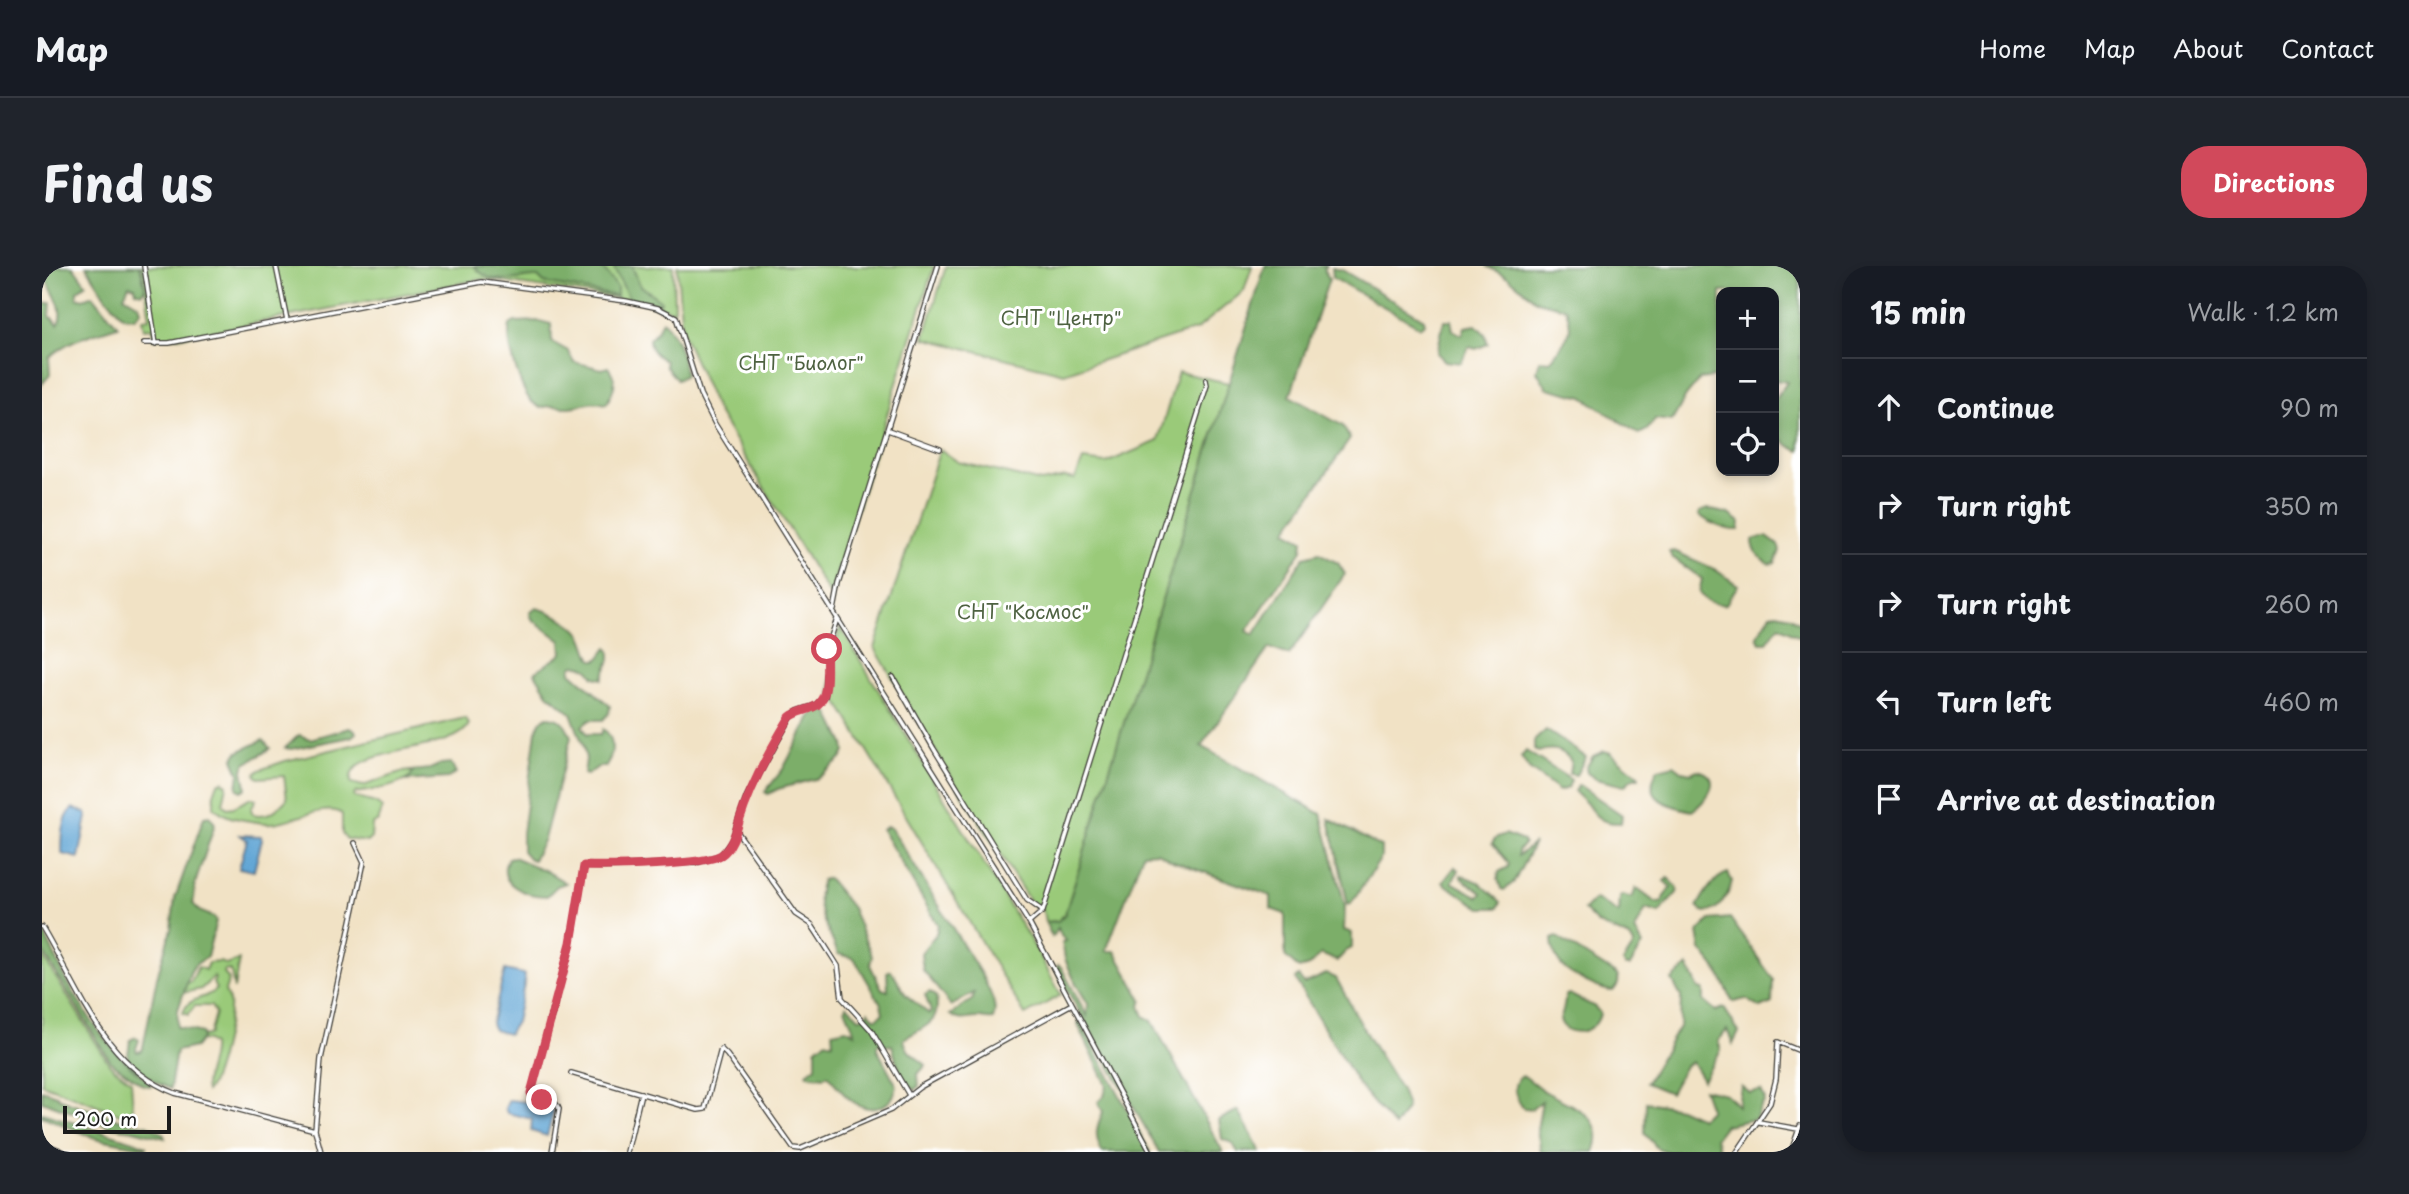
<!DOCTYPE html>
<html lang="en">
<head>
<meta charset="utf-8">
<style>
  body { margin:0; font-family:"Playpen Sans",sans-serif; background:#20242c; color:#f1f3f6 }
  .controls { position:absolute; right:21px; top:21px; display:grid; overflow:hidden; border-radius:14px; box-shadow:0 4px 10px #0003 }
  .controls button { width:63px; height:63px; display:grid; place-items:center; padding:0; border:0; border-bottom:2px solid #363941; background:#171b24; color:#f1f3f6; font:35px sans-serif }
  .scale { position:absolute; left:21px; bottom:18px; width:108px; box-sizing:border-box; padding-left:7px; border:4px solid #1c1c1c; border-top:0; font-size:19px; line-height:24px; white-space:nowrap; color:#1c1c1c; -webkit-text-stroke:5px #fff; paint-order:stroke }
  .stop { position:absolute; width:21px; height:21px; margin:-16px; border:5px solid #d1495b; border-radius:50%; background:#fff }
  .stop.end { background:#d1495b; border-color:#fff; box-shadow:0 2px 7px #0008 }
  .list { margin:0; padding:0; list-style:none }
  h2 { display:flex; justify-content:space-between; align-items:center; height:91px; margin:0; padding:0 28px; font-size:30px }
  h2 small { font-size:23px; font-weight:400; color:#9ea1a6 }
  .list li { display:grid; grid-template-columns:46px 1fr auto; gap:21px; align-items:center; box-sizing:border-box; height:98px; padding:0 28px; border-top:2px solid #363941 }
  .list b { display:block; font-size:26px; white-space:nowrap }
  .list em { font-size:23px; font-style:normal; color:#9ea1a6 }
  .icon { flex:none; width:38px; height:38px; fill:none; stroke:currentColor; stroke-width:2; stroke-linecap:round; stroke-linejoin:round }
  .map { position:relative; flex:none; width:1758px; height:886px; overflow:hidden; border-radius:28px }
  header { display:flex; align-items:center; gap:42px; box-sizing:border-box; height:98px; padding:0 35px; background:#171b24; border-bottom:2px solid #363941 }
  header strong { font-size:33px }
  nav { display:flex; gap:38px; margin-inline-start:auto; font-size:24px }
  .intro { display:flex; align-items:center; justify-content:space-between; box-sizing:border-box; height:168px; padding:0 42px }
  h1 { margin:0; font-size:49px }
  .button { padding:18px 32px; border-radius:28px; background:#d1495b; color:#fff; font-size:24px; font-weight:700 }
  main { display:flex; gap:42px; padding:0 42px }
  aside { flex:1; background:#171b24; border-radius:28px; box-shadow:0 4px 10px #0003 }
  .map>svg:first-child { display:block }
  .green { fill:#9aca79; stroke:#5b734a; stroke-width:2 }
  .forest { fill:#7bae69; stroke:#4c6542; stroke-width:2 }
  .water { fill:#5fa4d4; stroke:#3e6078; stroke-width:2 }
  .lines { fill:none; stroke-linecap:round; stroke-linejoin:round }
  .street-casing { stroke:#3c3a35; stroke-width:6 }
  .primary-casing { stroke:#3c3a35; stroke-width:8 }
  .street { stroke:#fff; stroke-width:3.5 }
  .primary { stroke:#eec469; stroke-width:5 }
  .route { stroke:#d1495b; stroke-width:9 }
  .labels { text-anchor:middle; stroke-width:6; stroke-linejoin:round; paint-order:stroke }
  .park-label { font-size:19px; fill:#4e6241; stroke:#fff }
</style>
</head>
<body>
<header>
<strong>Map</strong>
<nav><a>Home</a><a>Map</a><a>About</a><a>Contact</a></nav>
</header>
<div class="intro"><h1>Find us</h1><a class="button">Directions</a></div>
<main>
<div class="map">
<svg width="1758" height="886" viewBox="0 0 1758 886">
  <rect width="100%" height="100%" fill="#fff"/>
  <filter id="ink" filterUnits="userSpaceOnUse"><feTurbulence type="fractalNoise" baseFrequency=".0143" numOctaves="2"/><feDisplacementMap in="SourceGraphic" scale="14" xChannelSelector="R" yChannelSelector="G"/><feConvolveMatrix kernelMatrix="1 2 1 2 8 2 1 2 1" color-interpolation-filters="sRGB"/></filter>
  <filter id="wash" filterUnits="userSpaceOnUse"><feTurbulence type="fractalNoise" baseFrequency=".00686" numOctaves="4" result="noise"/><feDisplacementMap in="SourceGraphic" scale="28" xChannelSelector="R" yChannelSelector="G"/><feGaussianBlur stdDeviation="1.57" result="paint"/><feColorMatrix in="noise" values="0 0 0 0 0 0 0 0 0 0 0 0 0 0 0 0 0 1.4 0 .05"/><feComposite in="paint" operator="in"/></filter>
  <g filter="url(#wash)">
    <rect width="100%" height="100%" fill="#f1e2c5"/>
    <path class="green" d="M100,0h531l1,45 -26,-8 -4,-4v3l-162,-23 -294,57 -35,3v-11l-9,1 -2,-10 8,-1z
      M635,0h257l-104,329 -113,-184 -35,-79z
      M904,0h306l-8,25 -47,38 -133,44 -140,-35z
      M1136,106l51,11 -164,531 -7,7 -13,1 -2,-11 -11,-6 -98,-156 -59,-101 65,-199 18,13 83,20 24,-5 10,2 8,-19 23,3 52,-22z
      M798,361l199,327 22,41 -36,20 -186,-311 -8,-8v-31z
      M423,452l4,6c-13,31 -125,20 -118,59l12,3 40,-14 7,-1 3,2 -2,4c-17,11 -37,13 -56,16l-1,4 21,6 8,5 -5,13 -6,4 -1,13 -4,4 -20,-3 -5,-5v-20c-15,-11 -51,8 -70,9 -8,1 -15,-1 -22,-2 -16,-3 -24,-3 -36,-14v-13l4,-11 5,-2 4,4 -4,19 4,4 7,-1 17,-9 5,2 -5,9 2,5c15,4 24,-4 34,-15l-3,-23 -26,2 -3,-4 4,-4 26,-9z
      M0,689l68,110 21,16 2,29 -2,4h-11l-78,-30z
      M197,694l-5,29 -3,-18 -6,-1 -1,3 5,7 -4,11c1,4 3,7 4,10 2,16 -12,79 -23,91 -4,-14 8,-32 6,-47l-5,-4 -6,-1 1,-4 7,-1 6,-22 -4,-7h-16l-7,9 -5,-2c6,-18 22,-12 33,-24l-3,-6 2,-4 -1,-2 -13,12 -18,4 3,-10 5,-1 7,-15 7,3 3,-7 13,-1 6,3z"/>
    <path class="forest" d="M0,0h31l13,18 -9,7v6l6,2 10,-4 25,31c-25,8 -50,13 -69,32l1,17 -8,9v-80l9,-1 -1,13 8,8c10,-22 -15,-38 -16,-58z
      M44,0h54l5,22 -3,5 -6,-1 -1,-5 -6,-2 -5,11 15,9 2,6 -6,7 -12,-1 -16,-19z
      M432,0h127l16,21v9l-73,-13 -6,-6h-4c-22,2 -45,9 -60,-11z
      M571,0h19l8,19 21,16 -1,3 -31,-6z
      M1223,0h61l-2,3 5,10 -39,117 53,30 7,13 -64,92 17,9 -1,10 -55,81 7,4 50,-78 15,-4 19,10 7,11 -56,81 -20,-7 -68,98 120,68 24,92 -1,24 8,3v15l-6,3 -9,10 -16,-7 -12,12 -10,3 -14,-13v-42l-14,-5v-13l-98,-35 -16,-9 -14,1 -37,98h9l27,49 -2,6 4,10 8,5 71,131h-64l-104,-183 3,-4 3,2 26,49 1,-12 -12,-20 -11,-25 -3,-17 4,-1 -5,-5 -3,-8 -6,9 -7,-15 13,-1 7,-7z
      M1444,0h314v185c-20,-6 -33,-29 -26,-50 3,-7 10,-13 13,-19l-13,-2v-88h-53v84l-21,3 -14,17 -14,25 -17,-2 -8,11 -8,4 -56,-37 -36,-9 -10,-17 3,-11 10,1c15,-21 27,-27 15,-53l-28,-7 -29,-24z
      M1290,2l10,2 82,49 1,4 -5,4 -87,-49z
      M620,54c15,15 21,34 23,55l-8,5 -11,-13 -1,-6c-8,-5 -16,-11 -16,-22l8,-8z
      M1402,54h7l2,10 9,5 3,-8 11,-2 9,9 3,10 -12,5 -7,-2 -8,16 -16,-2 -8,-8z
      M497,55l12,3 1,18 16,9 6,11 28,7 6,-2c11,14 6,24 -2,37 -15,-4 -22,1 -36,3 -12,1 -15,-4 -30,1 -3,-3 -6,-4 -9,-7 -11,-13 -26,-60 -21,-76l5,-3z
      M1665,243l22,5 11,8 -1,8c-13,1 -30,-7 -40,-15l1,-3z
      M1720,271h5l11,8 2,6 -5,12 -6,1c-9,-6 -16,-12 -16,-24z
      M1632,285l40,18 24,16 -12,19c-11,1 -21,-2 -27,-11l3,-14 -30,-22 -3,-5z
      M494,342c14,3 36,14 45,26 5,7 6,18 11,26h6l9,-12 3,3v9l-8,19 -8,-2c-5,-9 -10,-11 -20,-12l-3,3v4l39,34 -1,7 -6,7h-13l-8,6 5,8h14l2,-5c13,9 10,25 3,38h-8l-11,8 -3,-1 2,-15 -3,-14 -12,-32 -23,-19 -13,-21c8,-9 19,-11 27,-20l-1,-12 -29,-22 -2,-6z
      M1735,347l14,3 9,7v14l-21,-11 -12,16h-7l-3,-6 14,-22z
      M780,441l7,6 15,31 1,8 -4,7 -23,19 -40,11 -10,5 -3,-2 18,-23 29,-54z
      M505,451c15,1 19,6 24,20l-27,102 -11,21 -5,-2 -6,-7v-18l14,-102 4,-9z
      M307,462l6,2 1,3 -5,4 -60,12 -6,-1 14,-13 11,4z
      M1504,464l40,27 -10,18 -7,-1 2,-13c-9,-12 -19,-14 -33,-9l-4,-3v-8z
      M221,474l7,8c-6,7 -26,12 -27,22 0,5 3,12 3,18l-5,3 -4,-3 2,-15 -6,-14 5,-7z
      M1484,485l45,29 -3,8 -9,3 -30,-22 -8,-12z
      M1562,485l7,2 28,23v2h-6l-9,8 -28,-7 -9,-6 -1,-5 7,-12z
      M409,497l5,10 -8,5 -43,3 6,-4 1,-4 -2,-2 20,-2 11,-5z
      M1632,499l8,6 9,2 6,-3c29,6 10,31 -5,41 -23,-5 -52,-12 -34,-42z
      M1537,519l43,30 -1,8c-18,1 -25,-5 -34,-19 -4,-5 -9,-8 -13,-13z
      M168,550l5,8 -20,60 -2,20 6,7 15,6 2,4 -9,36 -12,8 -4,6 -13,39 -1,17 25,6v5l-7,9 -19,4 -6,38 -15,-7 -28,-20 3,-22 6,-3 3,3 -3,9 1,3 4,-1 2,-4 14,-70 14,-48 4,-31 29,-81z
      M1287,553l52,28v11l-30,46 -3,1z
      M845,560l5,3 90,147c6,13 17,29 11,43 -4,1 -8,0 -13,-1 -13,-1 -16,6 -30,-3l23,-16 1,-6 -23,13 -28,-36 -2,-17 15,-19 2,-9 -56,-95z
      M1463,568l18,7 1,3 -6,7v5l16,-13 -20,39 -10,8 -3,-1 -3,-10 1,-7 9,-5 1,-4 -17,-20 5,-6z
      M471,591l33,14 20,12 -9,3 -10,10c-22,0 -52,-12 -39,-38z
      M1413,601l4,3 -7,12 27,15 3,-4 -21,-15v-3l18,7 22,20 -3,6h-17l-35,-23 -3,-3z
      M1686,607l4,8c-3,14 -13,32 -29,31l-6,-5c7,-13 17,-30 31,-34z
      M786,612l24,30 20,48 -2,9 12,24 6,2 -1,-19 4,-2 15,25 23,19 2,-2 -6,-17 5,-3 6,5c5,27 -11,29 -32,42 3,16 11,16 22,26l-8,9 1,12 -5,4c-14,-10 -18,-29 -22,-45l-8,1 -4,-3 -3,2v4l20,37c-5,23 -27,28 -45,15 -10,-7 -17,-18 -24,-26l-4,2 -16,-2 -1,-2 9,-7v-18l10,-7 7,2 -1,-11 14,-3 9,4 -10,-25 2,-3 12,13 5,-1 5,-6 5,7h4l5,-5 -2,-9 -27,-46 -16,-4c-9,-25 -27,-47 -16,-74z
      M1626,612l10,10 -1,5 -18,20 -13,-4 -11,21 8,15 -13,21h-4l-3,-4 11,-17 -4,-7 -32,-14 -14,-14 11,-11c7,3 21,13 24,14l1,-16 3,-2 9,3 4,-10 19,14 6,1 10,-16 -7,-6z
      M1688,652l43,61 -1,24 -11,5 -15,-9 -13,3 -14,-29 -18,-23 -3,-18 12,-12z
      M0,664c9,16 16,33 24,49 23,41 47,77 85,104v3l-8,-1 -32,-23 -69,-112z
      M1515,671l60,38c3,7 1,10 -4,16 -11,0 -44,-16 -51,-25 -6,-6 -10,-19 -10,-27z
      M1646,700l11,23 5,1v11l12,10 8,-3 15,24 -6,12 -6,-14 -9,11 3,9 -18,30 -11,-18 -7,4 -15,27 -24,-10 34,-58 1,-28 -9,-17z
      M1284,708l10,4 32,59 33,53 6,17 -13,20 -35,-41 -64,-107 3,-3 6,8z
      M1527,728l26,13 5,6c-3,21 -34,26 -40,7 4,-9 4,-16 6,-25z
      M1037,753l71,133h-48c-8,-15 -6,-25 1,-40l-5,-10 6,-6 3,-11 -29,-60z
      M1478,811l4,-1c8,5 14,12 22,16 25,14 63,24 48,60h-53l-4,-22 5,-29 -10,8 -9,-1c-7,-10 -13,-22 -3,-31z
      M1699,820l9,7 11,-2 4,9 -10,19 -30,6 -10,13 5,14h-52l-11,-4 -12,-14 1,-32 33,6 22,10 9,-9 -7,-20 23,5 12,12z
      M0,824l15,5 3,4 67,23 20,3 16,8 2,5 -32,-8 -21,-3 -70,-26z
      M1196,844l23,42h-23l-6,-9 -10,-4 -3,-19z
      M0,847l92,28 12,5v2l-51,-10 -53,-22z"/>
    <path class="water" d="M31,542l13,5 1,4 -8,41 -17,-4c0,-15 0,-35 11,-46z
      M198,569l21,1 1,3 -8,32 -15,-3 8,-28z
      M463,704l19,4 1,6 -9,42 -8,12 -14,-4 -3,-6z
      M467,834l34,4 7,3 3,6 -6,23 -16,-5 1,-12 -25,-6 -2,-5z"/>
  </g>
  <g filter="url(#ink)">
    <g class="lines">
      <defs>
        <path id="street" d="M102,0l12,78
          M234,0l11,54
          M102,77h25l313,-61 144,19 32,7 18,9 24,77 15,30 314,499 122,229
          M846,164l52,19
          M792,344l5,-26 99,-318
          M851,411l41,72 93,151 16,11
          M694,564l60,84 15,10 6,9 21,33 4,32 29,32 38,65
          M987,657l14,-12 164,-526 -1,-5
          M0,661c36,60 62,139 133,166l140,37
          M529,807l127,37 7,-1 16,-60 6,6 66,93 7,1 91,-39 29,-23 152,-83
          M1717,856l39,7
          M279,886l-6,-22 6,-71 43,-197 -9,-19
          M510,886l7,-43c-4,-11 -16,-9 -26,-10l-2,-6 40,-150 13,-77 21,1 94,-5 22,-7 11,-15 15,-44 44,-79 7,-6 18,-6 9,-9 2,-47 10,-30
          M585,886l14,-59
          M1695,886l33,-49 6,-24 2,-37 22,9
          M1749,886l9,-26"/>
        <path id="primary" d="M0,878l20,8
          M0,884l5,2"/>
      </defs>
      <use href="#street" class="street-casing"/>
      <use href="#primary" class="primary-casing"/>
      <use href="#street" class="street"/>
      <use href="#primary" class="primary"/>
    </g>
  </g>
  <g class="lines" filter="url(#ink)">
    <path class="route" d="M500,834l-9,-1 -2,-6 40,-150 13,-77c23,1 121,-1 137,-11 10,-6 15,-23 18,-33 11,-35 32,-74 51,-105 9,-7 18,-6 27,-12 14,-11 8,-40 10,-56"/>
  </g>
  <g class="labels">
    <g class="park-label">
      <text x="1019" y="59">СНТ "Центр"</text>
      <text x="759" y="104">СНТ "Биолог"</text>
      <text x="981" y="353">СНТ "Космос"</text>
    </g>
  </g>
</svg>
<div class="controls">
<button>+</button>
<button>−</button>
<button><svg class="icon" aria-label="locate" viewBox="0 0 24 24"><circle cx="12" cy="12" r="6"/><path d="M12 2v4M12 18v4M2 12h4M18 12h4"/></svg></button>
</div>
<div class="scale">200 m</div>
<div class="stop" style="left:785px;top:383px"></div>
<div class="stop end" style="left:500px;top:834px"></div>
</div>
<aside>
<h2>15 min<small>Walk · 1.2 km</small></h2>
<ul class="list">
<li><svg class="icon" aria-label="ahead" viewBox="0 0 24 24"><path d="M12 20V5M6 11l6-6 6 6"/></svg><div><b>Continue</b></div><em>90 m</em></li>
<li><svg class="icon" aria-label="right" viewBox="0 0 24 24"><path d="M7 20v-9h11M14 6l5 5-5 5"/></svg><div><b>Turn right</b></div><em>350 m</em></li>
<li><svg class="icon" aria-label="right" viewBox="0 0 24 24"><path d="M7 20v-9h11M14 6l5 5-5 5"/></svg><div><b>Turn right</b></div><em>260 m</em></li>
<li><svg class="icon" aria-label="left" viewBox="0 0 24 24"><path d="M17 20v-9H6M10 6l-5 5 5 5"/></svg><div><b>Turn left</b></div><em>460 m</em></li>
<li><svg class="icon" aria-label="arrive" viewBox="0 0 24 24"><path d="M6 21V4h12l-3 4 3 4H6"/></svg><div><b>Arrive at destination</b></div></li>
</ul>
</aside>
</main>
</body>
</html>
